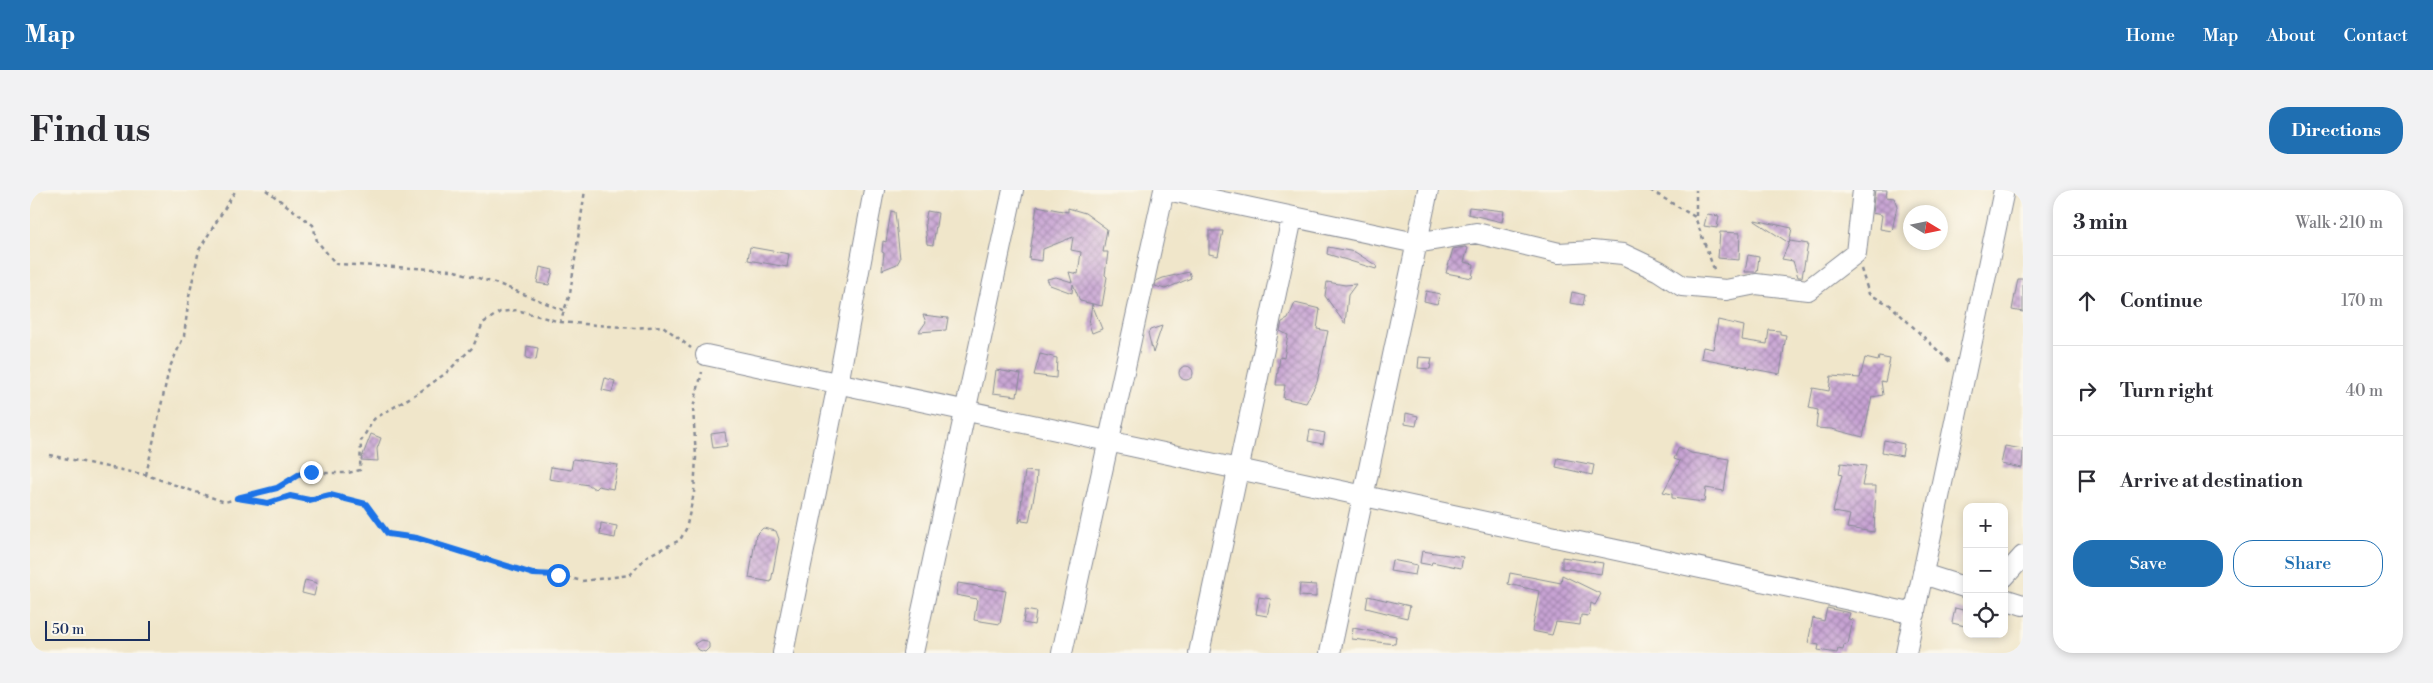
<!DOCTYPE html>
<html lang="en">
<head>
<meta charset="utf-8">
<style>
  body { margin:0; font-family:"Libre Bodoni",serif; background:#f2f2f3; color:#2b2b33 }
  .controls { position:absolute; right:15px; bottom:15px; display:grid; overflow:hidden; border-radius:10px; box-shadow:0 2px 8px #0003 }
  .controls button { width:45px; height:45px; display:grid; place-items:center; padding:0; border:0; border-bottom:1px solid #e1e1e2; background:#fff; color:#2b2b33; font:25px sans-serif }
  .compass { position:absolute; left:1873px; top:15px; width:45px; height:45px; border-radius:50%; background:#fff; box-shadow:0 2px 8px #0003; rotate:100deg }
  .scale { position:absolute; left:15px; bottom:12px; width:105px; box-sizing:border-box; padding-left:5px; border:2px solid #1b2f5e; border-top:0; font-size:14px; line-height:18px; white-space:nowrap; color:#1b2f5e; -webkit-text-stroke:4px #fbf7ec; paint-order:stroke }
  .stop { position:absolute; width:15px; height:15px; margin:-11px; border:4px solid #1a73e8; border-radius:50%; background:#fff }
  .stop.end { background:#1a73e8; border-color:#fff; box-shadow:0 1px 5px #0008 }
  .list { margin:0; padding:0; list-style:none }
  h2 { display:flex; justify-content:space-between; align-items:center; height:65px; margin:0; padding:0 20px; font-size:21px }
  h2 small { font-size:16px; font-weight:400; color:#7c7c81 }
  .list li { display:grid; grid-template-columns:32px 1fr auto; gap:15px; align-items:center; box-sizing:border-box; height:90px; padding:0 20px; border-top:1px solid #e1e1e2 }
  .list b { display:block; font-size:19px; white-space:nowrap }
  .list em { font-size:16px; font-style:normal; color:#7c7c81 }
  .actions { display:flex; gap:10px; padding:15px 20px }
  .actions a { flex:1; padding:11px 0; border:1px solid #1f6fb2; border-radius:20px; text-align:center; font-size:18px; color:#1f6fb2 }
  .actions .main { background:#1f6fb2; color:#fff }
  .icon { flex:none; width:28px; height:28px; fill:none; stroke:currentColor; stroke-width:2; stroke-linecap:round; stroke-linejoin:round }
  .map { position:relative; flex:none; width:1993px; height:463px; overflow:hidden; border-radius:20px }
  header { display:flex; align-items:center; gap:30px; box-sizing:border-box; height:70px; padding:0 25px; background:#1f6fb2; color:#fff }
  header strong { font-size:24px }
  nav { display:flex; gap:28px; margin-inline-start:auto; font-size:18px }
  .intro { display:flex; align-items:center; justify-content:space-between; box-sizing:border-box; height:120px; padding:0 30px }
  h1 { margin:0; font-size:35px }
  .button { padding:12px 22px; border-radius:20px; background:#1f6fb2; color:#fff; font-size:18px; font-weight:700 }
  main { display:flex; gap:30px; padding:0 30px }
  aside { flex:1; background:#fff; border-radius:20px; box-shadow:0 2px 8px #0003 }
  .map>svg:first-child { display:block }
  .building { fill:url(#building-cross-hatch) }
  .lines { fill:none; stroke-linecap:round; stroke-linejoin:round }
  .minor-casing { stroke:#868a94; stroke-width:22 }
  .path { stroke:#868a94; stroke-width:2.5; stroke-dasharray:4 4; stroke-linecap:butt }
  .minor { stroke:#fff; stroke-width:20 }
  .route { stroke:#1a73e8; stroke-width:6 }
</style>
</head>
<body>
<header>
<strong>Map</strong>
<nav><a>Home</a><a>Map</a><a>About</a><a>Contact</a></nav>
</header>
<div class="intro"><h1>Find us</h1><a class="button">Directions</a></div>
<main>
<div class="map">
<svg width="1993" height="463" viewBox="0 0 1993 463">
  <defs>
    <pattern id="building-cross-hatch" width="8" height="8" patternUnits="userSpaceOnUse" patternTransform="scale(1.25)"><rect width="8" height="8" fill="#c7a3d3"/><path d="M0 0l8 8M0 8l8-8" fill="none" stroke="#a185ae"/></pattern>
  </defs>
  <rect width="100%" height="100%" fill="#fbf7ec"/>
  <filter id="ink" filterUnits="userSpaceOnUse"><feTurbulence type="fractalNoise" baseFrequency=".02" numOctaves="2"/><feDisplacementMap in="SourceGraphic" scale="10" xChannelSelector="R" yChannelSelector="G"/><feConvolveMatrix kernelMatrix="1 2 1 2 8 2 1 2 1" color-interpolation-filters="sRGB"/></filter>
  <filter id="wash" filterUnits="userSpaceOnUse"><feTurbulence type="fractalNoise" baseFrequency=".0096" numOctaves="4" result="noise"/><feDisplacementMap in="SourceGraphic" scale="20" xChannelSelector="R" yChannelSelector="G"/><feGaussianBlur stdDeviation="1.12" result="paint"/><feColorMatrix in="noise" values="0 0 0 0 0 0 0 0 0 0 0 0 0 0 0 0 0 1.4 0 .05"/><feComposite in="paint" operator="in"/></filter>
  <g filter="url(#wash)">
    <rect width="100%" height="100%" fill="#f0e6ca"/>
    <g id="blocks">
      <path class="building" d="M1845,0h12l-1,7 8,1 3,8 -5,25 -12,-2 2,-14 -10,-2z
        M1007,16l31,6v-4l17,5 22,16 -4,23h5l-3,23 2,2 -5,29 -22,-5 -7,-17 -1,9 -22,-8 -3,-6 9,-2 16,5 -3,-10 9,2 3,-22 -10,-2 2,-13 -30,12 -1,12 -13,-2z
        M1439,17l35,4 -2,11 -34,-8z
        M861,21l4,1 5,47 -3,5 -15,6 2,-17 -2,-1 1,-11 3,1z
        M897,21l11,2 -5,32 -6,-1 -2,-22z
        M1677,24l12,2 -2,12 -13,-2z
        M1725,30l37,8 -3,15 -34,-22z
        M1179,41h14l-5,25 -9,-2z
        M1690,42l20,1 -1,27 -21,-2z
        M1760,51l18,3 -6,33h-4l-5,-16 -11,-2z
        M720,57l39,7 -2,13 -39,-7z
        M1298,57l27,5 22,14 -1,3 -49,-15z
        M1435,57l3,1 -4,14 10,2 -2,14 -26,-5 7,-24z
        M1718,65l11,2 -2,15h-12z
        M510,77l13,3 -4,15 -12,-2z
        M1159,82l2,6 -26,11 -10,-3 1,-5 7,-3z
        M1988,89h5v33l-11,-2z
        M1297,92l18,3 11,-1 -8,11 -3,29 -20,-28z
        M1396,101l14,3 -3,10 -13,-3z
        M1542,102l13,3 -2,10 -13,-2z
        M1265,113l25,6 -3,20 11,2 -11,51 -11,21 -23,-5 2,-13h-9l4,-28 4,1 4,-23 -8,-4 2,-9 6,-3z
        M1062,114l10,25 -10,4 -3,-9z
        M893,125l25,3 -2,12 -27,2 7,-10z
        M1688,130l26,6 -2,14 25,4 2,-14 11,1v3l6,1 -6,39 -32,-6 -1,-3v2l-46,-9 2,-11 10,2z
        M1132,136l-9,27 -5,-20 2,-3z
        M497,156l11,2 -2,12 -10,-2z
        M1010,164l17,4 -1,20 -22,-3z
        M1389,167l13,1 -2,11 -12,-1z
        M1849,167l11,2 -5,23 -4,-1 2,14 -11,2 -9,40 -31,-8 -16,-1 2,-18 -9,-2 4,-20 16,3 2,-15 29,2 5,-20 13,3z
        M1149 183a7 7 0 1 1 14 0a7 7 0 1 1-14 0Z
        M966,180l25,4 -4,22 -24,-3z
        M575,188l10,3 -3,11 -10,-2z
        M1376,223l12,3 -2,10 -11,-2z
        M1280,240l15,3 -2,11 -15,-3z
        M695,242l2,14 -14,2 -2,-14z
        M341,244l10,4 -4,11 1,12 -17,-1z
        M1854,250l20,4 -2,12 -20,-4z
        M1975,256l18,3 -1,19 -21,-4z
        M1649,257l12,6 38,6 -5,32 -18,-3 -2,14 -32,-4v-4l-9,-2 17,-31 -6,-2z
        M1528,268l36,7 -2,10 -36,-8z
        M543,269l45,6 -5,24 -15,-3 -3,3 -6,-4 -40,-6 2,-12 20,3z
        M1811,273l25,3 -4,20h14l-2,46 -27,-4 3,-13 -17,-3 9,-37 -3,-1z
        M995,281l12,1 -1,14 -7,36 -7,-1v-3l-3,5z
        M571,333l16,3 -2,12 -15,-3z
        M733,338l13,3 3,8 -8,43 -22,-4 7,-43z
        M1392,361l41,6 -2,11 -29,-6 -1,3 -11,-2z
        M1532,367l41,6 -2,11 -39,-6z
        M1362,370l25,5 -2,10 -25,-4z
        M1480,383l51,10 1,-8 39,19 -6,11 -4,-2 -2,13 -8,-1 -1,10 -24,-3 -4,13 -20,-4 7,-40 -31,-7z
        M275,390l12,3 -3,13 -12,-3z
        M928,393l48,8 -6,33 -26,-4 3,-21 -21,-4z
        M1270,394l16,1v12l-17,-1z
        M1338,406l42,10 -3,12 -41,-10z
        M1229,407l12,2 -4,17 -11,-2z
        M1797,418l23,5 -2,6 5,1 -5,24 -4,1 -1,5 -5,-1 -1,4 -19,-3 1,-5 -11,-2 5,-25 11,3z
        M1925,418l12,3 -2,15 -13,-3z
        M995,420l11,2 -2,13 -11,-2z
        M1323,438l43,8 -1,8 -43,-5z
        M671,450l6,1 2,3v4l-4,4 -6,-2 -5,-6z"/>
    </g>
  </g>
  <g filter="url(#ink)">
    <use href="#blocks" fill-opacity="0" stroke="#868a94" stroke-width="1"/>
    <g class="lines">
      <defs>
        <path id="minor" d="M1137,0l249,53 60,-10 83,20 33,-2 31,3 36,17 23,15 44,4 30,-6 52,6 48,-37 7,-63
          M676,165l1209,259
          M1893,384l44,14
          M1974,387l19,-21
          M1974,409l19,6
          M753,463l55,-269 36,-194
          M883,463l100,-463
          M1032,463l102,-463
          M1169,463l93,-435
          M1300,463l98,-463
          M1876,463l98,-463"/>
      </defs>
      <use href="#minor" class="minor-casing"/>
      <path class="path" d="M236,0l47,35 4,16 19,23 116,6 49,15 62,25
        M1620,0l45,27 20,55
        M1666,26v-26
        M1831,79l8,25 21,11 61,58
        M530,132l74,6 29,-2 28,22
        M19,265l97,20 79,27 52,-14 21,-13 13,-2h37l12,-3 1,-29 13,-22 47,-28 25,-18 27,-26 10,-24 17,-11 17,-2 43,12 10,-28 15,-104
        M116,285l23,-106 15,-33 5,-39 10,-47 37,-60
        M209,308l29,5 22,-7 19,4 21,-5 36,9 23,30 28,4 116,36 25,1 24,6 48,-6 17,-19 33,-16 6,-11 8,-36 2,-36 -3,-49 9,-36"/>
      <use href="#minor" class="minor"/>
    </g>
  </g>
  <g class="lines" filter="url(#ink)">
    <path class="route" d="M281,282l-13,3 -21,13 -40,10 31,5 22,-7 19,4 21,-5 36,9 22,30 29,4 116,36 25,1"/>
  </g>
</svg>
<div class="controls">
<button>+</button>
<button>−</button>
<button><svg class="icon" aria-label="locate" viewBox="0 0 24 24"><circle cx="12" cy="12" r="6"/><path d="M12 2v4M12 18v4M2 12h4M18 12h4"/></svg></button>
</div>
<svg class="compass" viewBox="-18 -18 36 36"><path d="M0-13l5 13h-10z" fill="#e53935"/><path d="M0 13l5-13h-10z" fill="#7c7c81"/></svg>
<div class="scale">50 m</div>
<div class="stop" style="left:528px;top:385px"></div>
<div class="stop end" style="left:281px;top:282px"></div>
</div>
<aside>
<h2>3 min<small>Walk · 210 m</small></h2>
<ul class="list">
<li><svg class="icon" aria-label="ahead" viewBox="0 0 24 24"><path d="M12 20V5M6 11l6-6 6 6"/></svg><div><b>Continue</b></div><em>170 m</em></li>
<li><svg class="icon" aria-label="right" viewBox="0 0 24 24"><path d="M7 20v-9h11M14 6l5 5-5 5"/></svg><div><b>Turn right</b></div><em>40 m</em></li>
<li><svg class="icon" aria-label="arrive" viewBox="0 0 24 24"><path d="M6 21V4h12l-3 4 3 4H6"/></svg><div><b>Arrive at destination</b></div></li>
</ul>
<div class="actions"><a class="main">Save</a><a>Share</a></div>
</aside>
</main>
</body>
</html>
